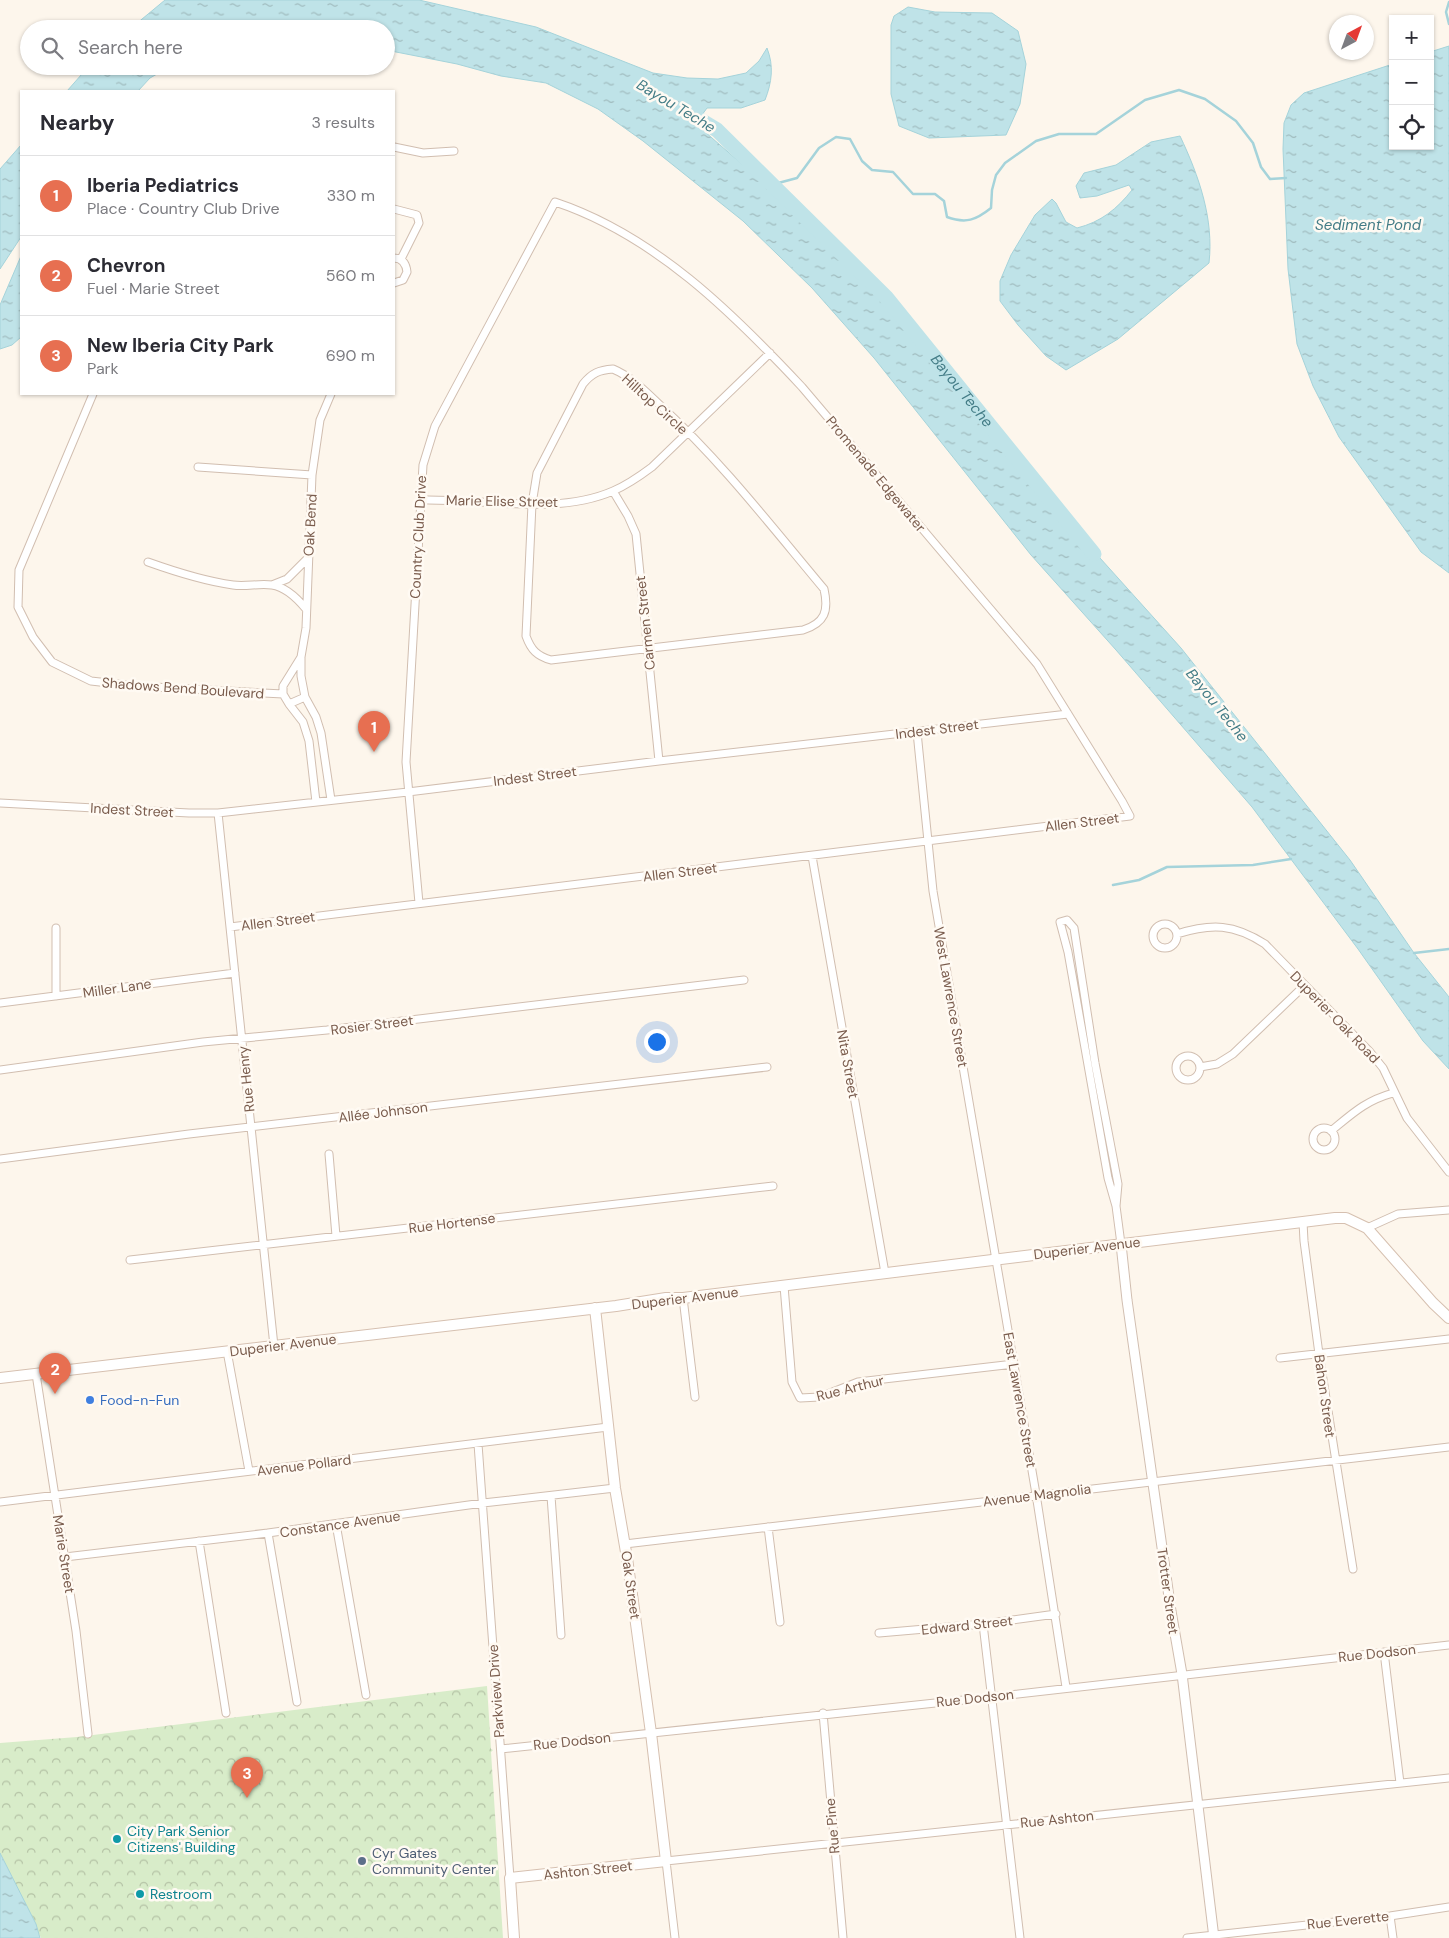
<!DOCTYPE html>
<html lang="en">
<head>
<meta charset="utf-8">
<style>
  body { margin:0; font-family:"DM Sans",sans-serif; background:#f7f7f7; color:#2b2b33 }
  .controls { position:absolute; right:15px; top:15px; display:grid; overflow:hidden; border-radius:0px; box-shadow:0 1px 4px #0004 }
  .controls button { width:45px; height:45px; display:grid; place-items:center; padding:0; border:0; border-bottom:1px solid #e1e1e2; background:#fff; color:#2b2b33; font:25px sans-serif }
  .compass { position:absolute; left:1329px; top:15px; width:45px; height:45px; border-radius:50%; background:#fff; box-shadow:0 1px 4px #0004; rotate:41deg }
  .you { position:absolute; left:656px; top:1041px; width:18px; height:18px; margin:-12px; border:4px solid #fff; border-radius:50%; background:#1a73e8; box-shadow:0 0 0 8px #1a73e833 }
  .badge { display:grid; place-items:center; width:32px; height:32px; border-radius:50%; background:#e76f51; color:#fff; font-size:16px; font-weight:700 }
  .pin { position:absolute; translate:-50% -41px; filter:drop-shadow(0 1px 2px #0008) }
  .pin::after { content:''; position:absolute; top:26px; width:18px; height:15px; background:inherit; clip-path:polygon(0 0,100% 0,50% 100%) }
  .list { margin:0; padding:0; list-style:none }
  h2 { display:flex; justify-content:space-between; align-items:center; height:65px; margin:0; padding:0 20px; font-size:21px }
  h2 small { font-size:16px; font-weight:400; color:#7c7c81 }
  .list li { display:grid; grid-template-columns:32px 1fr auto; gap:15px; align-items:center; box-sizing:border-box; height:80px; padding:0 20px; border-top:1px solid #e1e1e2 }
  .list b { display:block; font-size:19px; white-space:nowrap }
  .list p { margin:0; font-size:16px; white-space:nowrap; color:#7c7c81 }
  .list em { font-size:16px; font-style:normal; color:#7c7c81 }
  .icon { flex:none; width:28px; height:28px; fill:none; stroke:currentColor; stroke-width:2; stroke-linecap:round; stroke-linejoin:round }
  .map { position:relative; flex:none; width:1449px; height:1938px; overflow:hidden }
  .search { position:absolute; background:#fff; box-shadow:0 1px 4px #0004; left:20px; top:20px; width:375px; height:55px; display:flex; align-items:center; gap:12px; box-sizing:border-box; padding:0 18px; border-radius:28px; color:#7c7c81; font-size:19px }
  .panel { position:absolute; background:#fff; box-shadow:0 1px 4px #0004; left:20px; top:90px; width:375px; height:305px; border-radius:0px }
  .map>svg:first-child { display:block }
  .park { fill:url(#park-crowns) }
  .water { fill:url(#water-ripples); stroke:#a5d3da }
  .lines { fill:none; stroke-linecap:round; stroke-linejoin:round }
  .stream { stroke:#a5d3da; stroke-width:2.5 }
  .river { stroke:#bfe3e8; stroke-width:15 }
  .minor-casing { stroke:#d1beb0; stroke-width:9 }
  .tertiary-casing { stroke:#d1beb0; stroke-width:11 }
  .secondary-casing { stroke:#d6c0b0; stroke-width:12 }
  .minor { stroke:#fff; stroke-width:7 }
  .tertiary { stroke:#fff; stroke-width:9 }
  .secondary { stroke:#fff; stroke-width:10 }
  .shop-dot { fill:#3f7fe0; stroke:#fffaf3; stroke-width:2 }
  .culture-dot { fill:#0f9aa8; stroke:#fffaf3; stroke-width:2 }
  .service-dot { fill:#5c6f8a; stroke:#fffaf3; stroke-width:2 }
  .labels { text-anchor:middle; stroke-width:5; stroke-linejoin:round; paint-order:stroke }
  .street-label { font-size:14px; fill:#7a5c4d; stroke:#fffaf3 }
  .shop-label { font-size:14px; fill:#366cbe; stroke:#fffaf3; text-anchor:start }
  .culture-label { font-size:14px; fill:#0d838f; stroke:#fffaf3; text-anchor:start }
  .service-label { font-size:14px; fill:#4e5e75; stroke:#fffaf3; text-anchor:start }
  .water-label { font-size:15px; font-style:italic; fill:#437c86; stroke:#fffaf3 }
</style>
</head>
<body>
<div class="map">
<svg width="1449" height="1938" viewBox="0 0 1449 1938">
  <defs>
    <pattern id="park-crowns" width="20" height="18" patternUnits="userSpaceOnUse" patternTransform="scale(1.25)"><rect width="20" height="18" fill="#d8ecc9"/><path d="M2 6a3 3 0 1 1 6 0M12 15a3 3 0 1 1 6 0" fill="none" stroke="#b4c2a5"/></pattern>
    <pattern id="water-ripples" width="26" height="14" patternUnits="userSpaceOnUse" patternTransform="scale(1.25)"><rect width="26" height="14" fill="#bfe3e8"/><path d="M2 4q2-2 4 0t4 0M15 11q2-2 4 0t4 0" fill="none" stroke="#a0bbbe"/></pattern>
  </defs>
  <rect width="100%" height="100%" fill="#fdf6ec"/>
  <path class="park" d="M487,1686l4,63 2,1 -2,2 12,186h-462l-41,-85v-110l77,-6z"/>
  <path class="water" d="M165,0h254l117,27 117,46 34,5 31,1 28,-6 13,-12 8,-13c7,18 5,34 -2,52l-24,8h-34l-8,11 5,12 63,55 110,108 53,63 36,49 35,42 180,200 169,212 64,93 35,44v72l-26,-28 -65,-92 -106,-142 -136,-157 -85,-95 -157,-197 -62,-70 -69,-67 -100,-80 -45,-32 -52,-26 -45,-7 -44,-12 -71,-14v-21h-256z
    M908,7l27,5 57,1 26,18 8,33 -6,40 -14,31 -77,3 -30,-12 -8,-32v-69l3,-9z
    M1449,46v527l-28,-21 -82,-115 -26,-51 -16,-42 -9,-75 -5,-120 1,-26 7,-18 13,-12 89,-29v82h37v-94z
    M89,66h82l-21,12 -12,13h-71z
    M1180,136c19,40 34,83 29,127l-91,76 -52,31 -20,-14 -28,-31 -18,-24v-20l11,-26 24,-40 17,-16 4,4 10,19 11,6c24,-6 40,-19 55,-38l-3,-5 -32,11 -17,2 -4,-12 8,-13 32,-8 35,-23z
    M21,145v92l-21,32v-100z
    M21,256v81l-9,8 -12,4v-44z
    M0,1853l36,71 4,14h-40z"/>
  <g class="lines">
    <path class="stream" d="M1449,2l-3,10 3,12
      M767,186l30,-8 22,-30 17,-11 14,2 12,22 10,9 21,2 20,22h22l9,7 3,16c19,7 29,3 44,-9l1,-18 4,-15 9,-12 31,-22 23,-7h37l49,-34 34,-10 26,9 31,22 17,22 8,24 9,12 16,-1
      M1113,885l26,-5 28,-13 86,-2 38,-6
      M1414,953l35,-4"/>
    <path class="river" id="s1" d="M682,109l35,21 169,167 208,257"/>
    <defs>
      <path id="minor" d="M394,147l29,6 31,-2
        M394,209l23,6 2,8 -18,36
        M394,258c8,0 12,5 13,14l-4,8 -9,3
        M613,369c19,8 33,23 48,37 60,55 111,121 163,183 5,22 1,34 -21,41l-252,30c-14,-4 -20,-10 -25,-24l6,-132 5,-31 46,-89c9,-11 16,-14 30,-15z
        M93,394l-74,176 -1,37 15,30 19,25 39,19 44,5 148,8
        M198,467l114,8
        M613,491l15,25 8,18 23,227
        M420,500c61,-2 136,16 193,-9 14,-6 27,-15 39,-24l118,-114
        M148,562c28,10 56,19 85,23 13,2 26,-2 39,0 14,2 25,13 34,24
        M272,585l15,-6 21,-21
        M301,658v18l4,21 11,20 5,16 10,67
        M305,697l-16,7 -6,-10v-8l18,-29 5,-29 6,-153 8,-55 11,-26
        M289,704l14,18 6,19 7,61
        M917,732l16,159 103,603 30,193
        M0,803l189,10h29l190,-21 251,-31 409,-47
        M218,813l56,533
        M812,856l73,417
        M1153 936a12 12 0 1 1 24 0a12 12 0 1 1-24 0Z
        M230,927l900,-111 -8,-15 -85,-137 -235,-277c-70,-75 -148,-152 -247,-185l-120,224 -12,39 -17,297 13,141
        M56,928v68
        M1177,934c35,-11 57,-10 88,10l105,108 13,16 24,50 42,54
        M0,1003l235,-30
        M1176 1068a12 12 0 1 1 24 0a12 12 0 1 1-24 0Z
        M1200,1067l17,-3 16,-10 71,-68
        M0,1070l203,-28 124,-12 417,-50
        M1313 1139a11 11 0 1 1 22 0a11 11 0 1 1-22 0Z
        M1331,1131c22,-18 34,-30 62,-38
        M329,1154l7,82
        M0,1159l189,-25 578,-67
        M1116,1206l2,-22 -23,-121 -21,-135 -7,-8 -7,2 8,30 40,226 8,28 5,38
        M1303,1222l1,19 15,113 34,215
        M1367,1228l31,-14 51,-4
        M130,1260l643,-74
        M784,1286l8,96 8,16 20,-1 38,-15 156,-18
        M683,1298l12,99
        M227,1351l22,120
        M1280,1358l169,-19
        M36,1374l40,257 12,103
        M478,1444l32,434
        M551,1496l10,139
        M0,1502l608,-75
        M336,1524l30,171
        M768,1527l12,95
        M268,1533l29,169
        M199,1541l27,172
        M625,1544l824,-97
        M65,1557l203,-24 215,-30 132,-15
        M983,1624l37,314
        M879,1633l104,-9 73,-10
        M1384,1652l16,131
        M823,1713l20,225
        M501,1749l491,-52 457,-52
        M1390,1916l3,22
        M675,1938l-9,-77 783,-83
        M1187,1938l203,-22 59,-9"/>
      <path id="tertiary" d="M1121,1244l6,56 44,311 11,63 32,264"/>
      <path id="secondary" d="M0,1378l616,-72 50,-8h17l652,-80h11l21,10 66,75 16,15
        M514,1938l-4,-60 156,-17 -15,-128 -24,-175 -12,-70 -20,-180"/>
    </defs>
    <use href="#minor" class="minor-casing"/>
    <use href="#tertiary" class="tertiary-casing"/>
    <use href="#secondary" class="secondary-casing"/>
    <use href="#minor" class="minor"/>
    <use href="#tertiary" class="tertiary"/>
    <use href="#secondary" class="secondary"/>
  </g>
  <circle class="shop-dot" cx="90" cy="1400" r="5"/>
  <g class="culture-dot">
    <circle cx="117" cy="1839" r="5"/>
    <circle cx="140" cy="1894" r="5"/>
  </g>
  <circle class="service-dot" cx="362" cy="1861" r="5"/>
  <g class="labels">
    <g class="street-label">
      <text transform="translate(655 404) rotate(42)" y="5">Hilltop Circle</text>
      <text transform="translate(876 474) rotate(50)" y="5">Promenade Edgewater</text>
      <text transform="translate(502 501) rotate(1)" y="5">Marie Elise Street</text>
      <text transform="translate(310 525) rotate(-87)" y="5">Oak Bend</text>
      <text transform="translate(418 537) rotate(-87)" y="5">Country Club Drive</text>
      <text transform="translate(645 623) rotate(-96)" y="5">Carmen Street</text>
      <text transform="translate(183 688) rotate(4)" y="5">Shadows Bend Boulevard</text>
      <text transform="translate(937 729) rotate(-7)" y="5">Indest Street</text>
      <text transform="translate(535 776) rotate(-7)" y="5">Indest Street</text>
      <text transform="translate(132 810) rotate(3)" y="5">Indest Street</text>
      <text transform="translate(1082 822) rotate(-7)" y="5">Allen Street</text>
      <text transform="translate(680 872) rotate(-7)" y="5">Allen Street</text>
      <text transform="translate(278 921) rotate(-7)" y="5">Allen Street</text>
      <text transform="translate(117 988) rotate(-8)" y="5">Miller Lane</text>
      <text transform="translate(951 997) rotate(80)" y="5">West Lawrence Street</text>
      <text transform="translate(1335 1017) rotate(46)" y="5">Duperier Oak Road</text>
      <text transform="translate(372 1025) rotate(-7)" y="5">Rosier Street</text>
      <text transform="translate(848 1064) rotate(80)" y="5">Nita Street</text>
      <text transform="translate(246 1079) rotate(-96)" y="5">Rue Henry</text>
      <text transform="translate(383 1112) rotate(-7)" y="5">Allée Johnson</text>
      <text transform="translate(452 1223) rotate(-7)" y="5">Rue Hortense</text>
      <text transform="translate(1087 1248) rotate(-7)" y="5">Duperier Avenue</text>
      <text transform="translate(685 1298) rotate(-7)" y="5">Duperier Avenue</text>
      <text transform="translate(283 1345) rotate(-7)" y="5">Duperier Avenue</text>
      <text transform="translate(850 1388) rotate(-14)" y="5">Rue Arthur</text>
      <text transform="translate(1325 1396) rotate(82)" y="5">Bahon Street</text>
      <text transform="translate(1020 1400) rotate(80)" y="5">East Lawrence Street</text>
      <text transform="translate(304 1465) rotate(-7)" y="5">Avenue Pollard</text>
      <text transform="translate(1037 1495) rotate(-7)" y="5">Avenue Magnolia</text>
      <text transform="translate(340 1524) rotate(-8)" y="5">Constance Avenue</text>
      <text transform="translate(64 1554) rotate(81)" y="5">Marie Street</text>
      <text transform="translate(631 1585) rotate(82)" y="5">Oak Street</text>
      <text transform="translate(1168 1591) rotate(82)" y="5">Trotter Street</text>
      <text transform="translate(967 1625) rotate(-6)" y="5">Edward Street</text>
      <text transform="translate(1377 1653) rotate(-6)" y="5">Rue Dodson</text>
      <text transform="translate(496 1691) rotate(-94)" y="5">Parkview Drive</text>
      <text transform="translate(975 1698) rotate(-6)" y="5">Rue Dodson</text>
      <text transform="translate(572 1741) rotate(-6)" y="5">Rue Dodson</text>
      <text transform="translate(1057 1819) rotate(-6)" y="5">Rue Ashton</text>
      <text transform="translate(832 1826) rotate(-95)" y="5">Rue Pine</text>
      <text transform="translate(588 1870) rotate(-6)" y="5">Ashton Street</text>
      <text transform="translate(1348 1920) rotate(-6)" y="5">Rue Everette</text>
    </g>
    <g class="shop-label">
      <text x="100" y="1405">Food-n-Fun</text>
    </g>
    <g class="culture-label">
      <text x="127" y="1836">City Park Senior<tspan x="127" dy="16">Citizens' Building</tspan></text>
      <text x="150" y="1899">Restroom</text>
    </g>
    <g class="service-label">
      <text x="372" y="1858">Cyr Gates<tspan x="372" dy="16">Community Center</tspan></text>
    </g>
    <g class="water-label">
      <text transform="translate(676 106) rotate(31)" y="5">Bayou Teche</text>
      <text x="1368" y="230">Sediment Pond</text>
      <text dy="5" stroke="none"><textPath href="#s1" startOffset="399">Bayou Teche</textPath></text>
      <text transform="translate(1217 705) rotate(51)" y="5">Bayou Teche</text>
    </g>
  </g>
</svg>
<div class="controls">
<button>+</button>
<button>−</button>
<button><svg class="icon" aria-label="locate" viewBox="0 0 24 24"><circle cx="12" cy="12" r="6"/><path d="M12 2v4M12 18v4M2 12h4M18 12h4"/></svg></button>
</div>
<svg class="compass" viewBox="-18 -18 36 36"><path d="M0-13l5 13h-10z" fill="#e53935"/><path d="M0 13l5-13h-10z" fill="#7c7c81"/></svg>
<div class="you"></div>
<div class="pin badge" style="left:374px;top:752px">1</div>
<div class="pin badge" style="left:55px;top:1394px">2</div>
<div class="pin badge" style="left:247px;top:1798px">3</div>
<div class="search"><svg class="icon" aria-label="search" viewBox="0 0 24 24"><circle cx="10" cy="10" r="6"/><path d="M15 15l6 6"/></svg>Search here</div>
<section class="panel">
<h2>Nearby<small>3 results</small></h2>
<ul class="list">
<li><span class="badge">1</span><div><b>Iberia Pediatrics</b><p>Place · Country Club Drive</p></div><em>330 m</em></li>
<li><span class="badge">2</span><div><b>Chevron</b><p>Fuel · Marie Street</p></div><em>560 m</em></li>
<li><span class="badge">3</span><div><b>New Iberia City Park</b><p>Park</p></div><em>690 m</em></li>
</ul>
</section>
</div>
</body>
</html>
